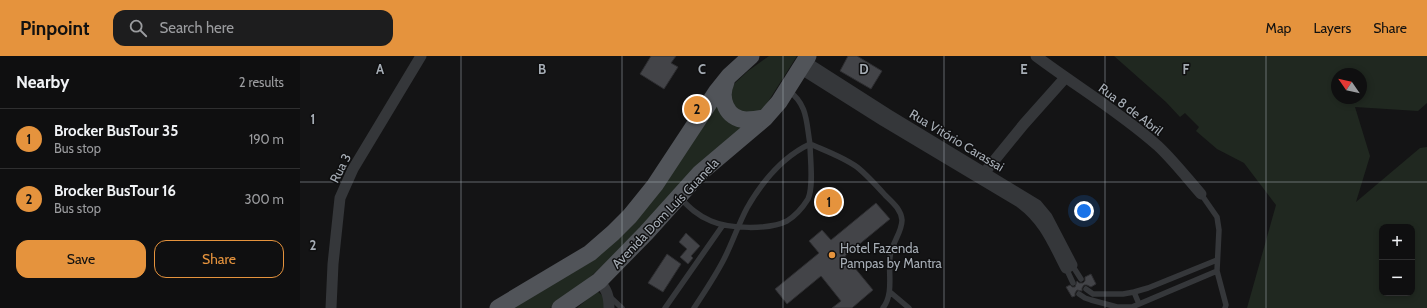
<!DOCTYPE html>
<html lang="en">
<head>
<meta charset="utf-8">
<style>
  body { margin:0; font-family:Cabin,sans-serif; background:#1d1d1e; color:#f1f3f6 }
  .controls { position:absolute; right:12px; bottom:12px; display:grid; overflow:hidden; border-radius:8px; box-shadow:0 2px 6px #0003 }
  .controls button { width:36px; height:36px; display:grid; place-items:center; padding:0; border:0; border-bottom:1px solid #2f2f30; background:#0f0f10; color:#f1f3f6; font:20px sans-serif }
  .compass { position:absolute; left:1031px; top:12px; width:36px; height:36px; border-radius:50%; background:#0f0f10; box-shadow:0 2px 6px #0003; rotate:304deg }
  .you { position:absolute; left:784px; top:155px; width:14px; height:14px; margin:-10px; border:3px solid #fff; border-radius:50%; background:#1a73e8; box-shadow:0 0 0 6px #1a73e833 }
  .badge { display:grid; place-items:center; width:26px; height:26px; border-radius:50%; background:#e5933d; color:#111; font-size:13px; font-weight:700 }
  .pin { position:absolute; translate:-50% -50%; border:2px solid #fff; box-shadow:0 1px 4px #0006 }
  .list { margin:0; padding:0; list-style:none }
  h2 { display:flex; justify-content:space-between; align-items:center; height:52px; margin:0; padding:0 16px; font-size:17px }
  h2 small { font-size:13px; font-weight:400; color:#9b9c9f }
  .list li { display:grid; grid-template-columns:26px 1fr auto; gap:12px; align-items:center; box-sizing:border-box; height:60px; padding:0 16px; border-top:1px solid #2f2f30 }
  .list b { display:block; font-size:15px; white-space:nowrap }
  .list p { margin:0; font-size:13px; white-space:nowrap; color:#9b9c9f }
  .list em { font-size:13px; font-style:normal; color:#9b9c9f }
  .actions { display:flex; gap:8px; padding:12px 16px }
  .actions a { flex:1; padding:9px 0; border:1px solid #e5933d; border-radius:12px; text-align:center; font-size:14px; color:#e5933d }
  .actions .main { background:#e5933d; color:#111 }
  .icon { flex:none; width:22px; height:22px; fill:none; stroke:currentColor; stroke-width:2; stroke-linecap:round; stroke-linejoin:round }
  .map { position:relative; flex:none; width:1127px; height:252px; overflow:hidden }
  header { display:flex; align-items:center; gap:24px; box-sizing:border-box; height:56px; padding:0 20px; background:#e5933d; color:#111 }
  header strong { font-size:19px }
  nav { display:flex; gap:22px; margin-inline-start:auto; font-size:14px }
  .search { width:280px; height:36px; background:#1d1d1e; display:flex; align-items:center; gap:10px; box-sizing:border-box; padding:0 14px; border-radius:12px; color:#9b9c9f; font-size:15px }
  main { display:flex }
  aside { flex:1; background:#0f0f10 }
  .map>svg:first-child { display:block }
  .green { fill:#202820; fill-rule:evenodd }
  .building { fill:#434448; stroke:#2e2e31 }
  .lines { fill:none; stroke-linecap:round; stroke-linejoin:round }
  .service { stroke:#35373a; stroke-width:5.5 }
  .minor { stroke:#35373a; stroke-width:11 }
  .primary { stroke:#515459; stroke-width:17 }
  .grid { fill:none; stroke:#a6adb5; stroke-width:1; stroke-opacity:0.55 }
  .poi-dot { fill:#e5933d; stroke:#0f0f10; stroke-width:1.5 }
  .labels { text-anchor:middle; stroke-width:3; stroke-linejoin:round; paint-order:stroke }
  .street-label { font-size:13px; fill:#a6adb5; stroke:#0f0f10 }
  .poi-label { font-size:13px; fill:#a6adb5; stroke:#0f0f10; text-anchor:start }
  .grid-label { font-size:13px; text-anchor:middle; font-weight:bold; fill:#a6adb5; stroke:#0f0f10; stroke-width:3; stroke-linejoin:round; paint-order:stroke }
</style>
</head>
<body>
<header>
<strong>Pinpoint</strong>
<div class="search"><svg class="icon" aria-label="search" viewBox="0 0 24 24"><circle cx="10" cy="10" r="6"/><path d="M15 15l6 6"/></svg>Search here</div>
<nav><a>Map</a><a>Layers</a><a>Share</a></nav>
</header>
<main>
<aside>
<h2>Nearby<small>2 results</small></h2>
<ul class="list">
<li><span class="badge">1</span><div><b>Brocker BusTour 35</b><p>Bus stop</p></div><em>190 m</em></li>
<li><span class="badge">2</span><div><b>Brocker BusTour 16</b><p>Bus stop</p></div><em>300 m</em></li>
</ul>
<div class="actions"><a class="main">Save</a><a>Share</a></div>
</aside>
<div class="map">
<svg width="1127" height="252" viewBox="0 0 1127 252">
  <rect width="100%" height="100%" fill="#141415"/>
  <path class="green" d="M469,0h28l-31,49 -6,7 -17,3 -12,-13 1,-14 3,-5 13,-12z
    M814,0h313v47l-9,8 -63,-4 15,49 -14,46 64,-54 7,-1v161h-180l29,-103 -32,-42 -27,-14 -21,-18 3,-4 -14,-14 -5,4 -14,-15zM1037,18h24v24h-24zM1082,171h30v66h-30z
    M418,46l30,26 -109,104 -65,60 -24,16h-40l59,-35z
    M297,235l7,6v11h-27z"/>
  <path class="building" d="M351,0h25l-5,7 7,4 -14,22 -24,-15z
    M548,0h9l25,15 -11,18 -31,-18z
    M576,147l14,16 -45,37 28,34 -21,18h-20l9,-7 -20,-25 -34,28 -12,-15 44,-36 -10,-12 13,-11 9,10z
    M386,177l14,13 -9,10 2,2 -5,6 -8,-7 7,-8 -8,-7z
    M367,198l14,10 -18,28 -15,-9z
    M791,218l5,10 -5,3 -4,-2h-3l-2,3v3l-5,-1 -2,3v3l-3,1 -6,-10 4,-2 2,2h3l2,-6 2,2h4l2,-2v-4z"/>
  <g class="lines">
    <path class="service" d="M488,34c20,15 18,31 22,54 16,7 33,13 47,23 10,8 19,18 28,28 7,7 16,14 17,25 0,13 -11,24 -12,37 -2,17 4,36 -7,51
      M901,138l16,23 2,13 -2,41 9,34 -1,3
      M380,142c9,9 18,18 31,23 18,8 58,9 76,0 8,-5 16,-14 21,-22 6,-13 2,-41 2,-55 -28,13 -48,38 -63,64 -9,17 -15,36 -24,53 -9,17 -19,32 -29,47
      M772,209l9,14
      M766,212l7,15
      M786,233l7,5h30l11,-2 14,-4 69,-28
      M590,236l19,16
      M834,236l5,12
      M779,238l6,4 6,2 26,7h15l85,-36
      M309,240l13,12
      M365,252l58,-83"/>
    <path class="minor" d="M736,0c40,30 84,56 122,90 15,14 29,32 43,48
      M500,12l84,53 137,82c24,18 32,40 45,65l6,-3 -25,-48 -10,-12 -150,-91 -83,-53
      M680,122l44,-54 41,-46
      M299,225c8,9 10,15 10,27
      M31,252l2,-44 7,-66 13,-29 68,-113"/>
    <path class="primary" d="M426,26c-7,16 0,37 20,38 6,0 13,-1 19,-2
      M198,252l92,-55 23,-20 17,-17 25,-31 62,-94 12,-15 22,-20
      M260,252l39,-27 47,-48 54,-60 65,-55 14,-16 29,-46"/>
  </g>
  <path class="grid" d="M161,0v252M322,0v252M483,0v252M644,0v252M805,0v252M966,0v252M0,126h1127"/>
  <circle class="poi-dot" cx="532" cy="199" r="4"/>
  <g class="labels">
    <g class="street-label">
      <text transform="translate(831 53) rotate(37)" y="5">Rua 8 de Abril</text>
      <text transform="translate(657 84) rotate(31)" y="5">Rua Vitório Carassai</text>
      <text transform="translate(40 112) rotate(-63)" y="5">Rua 3</text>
      <text transform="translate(365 157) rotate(-46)" y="5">Avenida Dom Luís Guanela</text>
    </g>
    <g class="poi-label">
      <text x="540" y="197">Hotel Fazenda<tspan x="540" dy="15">Pampas by Mantra</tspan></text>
    </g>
  </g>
  <g class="grid-label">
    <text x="80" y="18">A</text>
    <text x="242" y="18">B</text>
    <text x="402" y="18">C</text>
    <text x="564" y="18">D</text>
    <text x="724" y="18">E</text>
    <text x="886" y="18">F</text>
    <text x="13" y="68">1</text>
    <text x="13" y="194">2</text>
  </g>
</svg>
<div class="controls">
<button>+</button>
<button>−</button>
</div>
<svg class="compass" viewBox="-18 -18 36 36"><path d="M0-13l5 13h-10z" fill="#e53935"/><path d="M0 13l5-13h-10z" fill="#9b9c9f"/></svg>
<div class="you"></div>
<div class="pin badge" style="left:529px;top:146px">1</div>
<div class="pin badge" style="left:397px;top:53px">2</div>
</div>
</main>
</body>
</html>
